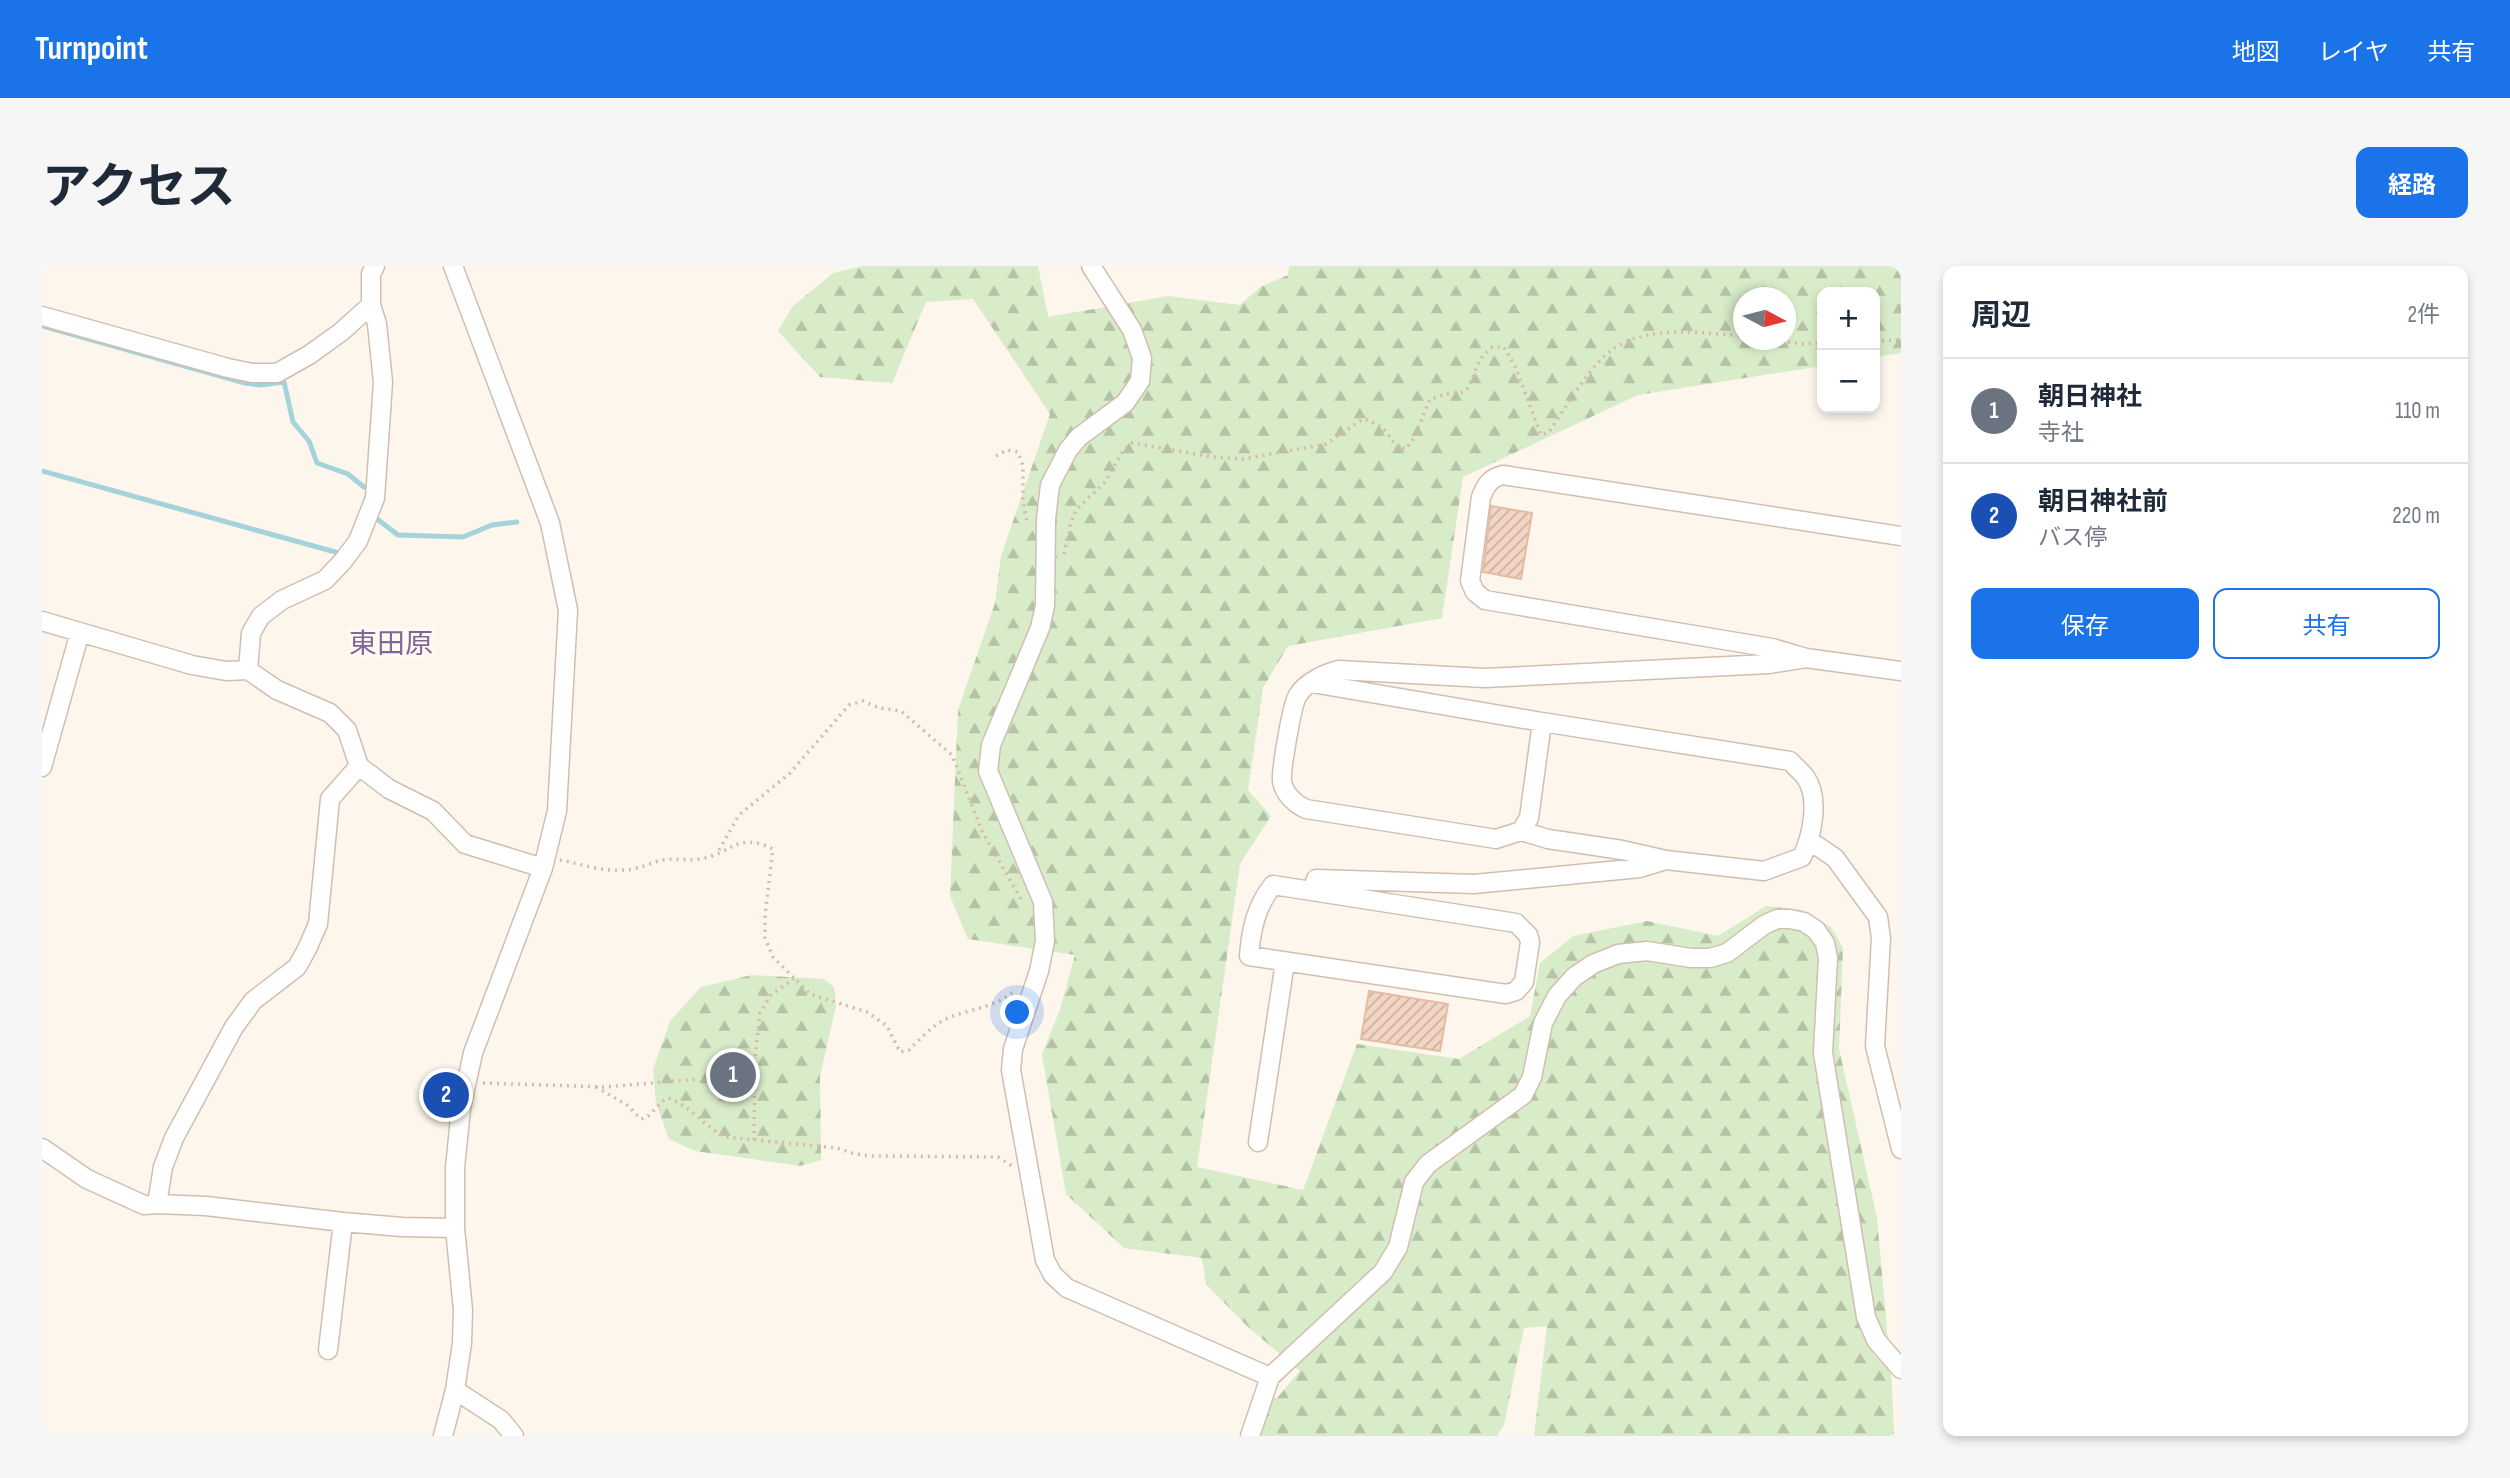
<!DOCTYPE html>
<html lang="ja">
<head>
<meta charset="utf-8">
<style>
  body { margin:0; font-family:"Sofia Sans Condensed","Noto Sans JP",sans-serif; background:#f6f6f7; color:#1f2937 }
  .controls { position:absolute; right:21px; top:21px; display:grid; overflow:hidden; border-radius:14px; box-shadow:0 4px 10px #0003 }
  .controls button { width:63px; height:63px; display:grid; place-items:center; padding:0; border:0; border-bottom:2px solid #e0e1e3; background:#fff; color:#1f2937; font:35px sans-serif }
  .compass { position:absolute; left:1691px; top:21px; width:63px; height:63px; border-radius:50%; background:#fff; box-shadow:0 4px 10px #0003; rotate:97deg }
  .you { position:absolute; left:976px; top:747px; width:24px; height:24px; margin:-18px; border:5px solid #fff; border-radius:50%; background:#1a73e8; box-shadow:0 0 0 10px #1a73e833 }
  .badge { display:grid; place-items:center; width:46px; height:46px; border-radius:50%; background:#1a73e8; color:#fff; font-size:23px; font-weight:700 }
  .pin { position:absolute; translate:-50% -50%; border:4px solid #fff; box-shadow:0 2px 7px #0006 }
  .list { margin:0; padding:0; list-style:none }
  h2 { display:flex; justify-content:space-between; align-items:center; height:91px; margin:0; padding:0 28px; font-size:30px }
  h2 small { font-size:23px; font-weight:400; color:#747a83 }
  .list li { display:grid; grid-template-columns:46px 1fr auto; gap:21px; align-items:center; box-sizing:border-box; height:105px; padding:0 28px; border-top:2px solid #e0e1e3 }
  .list b { display:block; font-size:26px; white-space:nowrap }
  .list p { margin:0; font-size:23px; white-space:nowrap; color:#747a83 }
  .list em { font-size:23px; font-style:normal; color:#747a83 }
  .actions { display:flex; gap:14px; padding:21px 28px }
  .actions a { flex:1; padding:16px 0; border:2px solid #1a73e8; border-radius:14px; text-align:center; font-size:24px; color:#1a73e8 }
  .actions .main { background:#1a73e8; color:#fff }
  .map { position:relative; flex:none; width:1859px; height:1170px; overflow:hidden; border-radius:14px }
  header { display:flex; align-items:center; gap:42px; box-sizing:border-box; height:98px; padding:0 35px; background:#1a73e8; color:#fff }
  header strong { font-size:33px }
  nav { display:flex; gap:38px; margin-inline-start:auto; font-size:24px }
  .intro { display:flex; align-items:center; justify-content:space-between; box-sizing:border-box; height:168px; padding:0 42px }
  h1 { margin:0; font-size:49px }
  .button { padding:18px 32px; border-radius:14px; background:#1a73e8; color:#fff; font-size:24px; font-weight:700 }
  main { display:flex; gap:42px; padding:0 42px }
  aside { flex:1; background:#fff; border-radius:14px; box-shadow:0 4px 10px #0003 }
  .map>svg:first-child { display:block }
  .forest { fill:url(#forest-firs); fill-rule:evenodd }
  .lines { fill:none; stroke-linecap:round; stroke-linejoin:round }
  .stream { stroke:#a5d3da; stroke-width:5 }
  .building { fill:url(#building-hatch); stroke:#e6bba3; stroke-width:2 }
  .minor-casing { stroke:#d1beb0; stroke-width:21 }
  .path { stroke:#d9b8a5; stroke-width:3.5; stroke-dasharray:2 5; stroke-linecap:butt }
  .minor { stroke:#fff; stroke-width:18 }
  .labels { text-anchor:middle; stroke-width:7; stroke-linejoin:round; paint-order:stroke }
  .neighbourhood-label { font-size:28px; fill:#846695; stroke:#fffaf3 }
</style>
</head>
<body>
<header>
<strong>Turnpoint</strong>
<nav><a>地図</a><a>レイヤ</a><a>共有</a></nav>
</header>
<div class="intro"><h1>アクセス</h1><a class="button">経路</a></div>
<main>
<div class="map">
<svg width="1859" height="1170" viewBox="0 0 1859 1170">
  <defs>
    <pattern id="forest-firs" width="22" height="20" patternUnits="userSpaceOnUse" patternTransform="scale(1.75)"><rect width="22" height="20" fill="#d8ecc9"/><path d="M5 1l3.5 6h-7zM16 11l3.5 6h-7z" fill="#b4c2a5"/></pattern>
    <pattern id="building-hatch" width="6" height="6" patternUnits="userSpaceOnUse" patternTransform="scale(1.75)"><rect width="6" height="6" fill="#f3d5c3"/><path d="M-1 1l2-2M0 6l6-6M5 7l2-2" fill="none" stroke="#cab0a1"/></pattern>
  </defs>
  <rect width="100%" height="100%" fill="#fdf6ec"/>
  <path class="forest" d="M820,0h176l10,51 120,-21 72,9 20,-18 28,-12 1,-9h612v87l-26,4v-65h-53v74l-184,29 -175,82 -21,141 -154,28 -25,42 -15,102 23,26 -31,48 -43,303 106,23 54,-146 102,15 71,-43 10,-53 33,-27 74,-15 71,15 48,-30 36,4 29,17 12,21 -4,101 38,169 15,168 2,50h-360l13,-110 -23,2 -20,97 -7,11h-251l5,-36 26,-2 23,-27 -53,-45 -41,-42 -4,-26 -78,-10 -58,-54 -24,-139 18,-46 15,-54 -107,-16 -18,-43 8,-186 37,-107 6,-47 49,-142 -77,-115 -47,3 -34,81 -72,-6 -42,-46 15,-25 40,-33zM1702,32h42v42h-42z
    M710,709l71,4 11,8 2,19 -16,70 1,84 -21,6 -105,-15 -26,-12 -13,-36 -3,-34 17,-48 31,-34z"/>
  <g class="lines">
    <path class="stream" d="M0,60l203,57 16,2 23,-3 9,40 16,19 8,22 31,11 16,13
      M0,205l297,82
      M335,253l21,16 65,2 29,-12 25,-3"/>
  </g>
  <path class="building" d="M1449,240l41,7 -11,66 -38,-7z
    M1327,725l79,13 -8,47 -79,-12z"/>
  <g class="lines">
    <defs>
      <path id="minor" d="M1049,0l41,64 10,28 -2,23 -15,22 -46,34 -11,13 -18,35 -4,34 -1,87 -5,22 -49,117 -3,26 55,131 2,39 -6,30 -26,78 -2,21 34,190 8,15 14,13 203,89
        M0,50l186,52 24,5h25l32,-18 32,-23 30,-27
        M1859,270l-398,-61c-13,3 -17,10 -22,22l-11,84 5,11 10,8 287,48 34,10 95,13
        M0,355l150,44 34,6 22,-1 29,20 53,23 17,17 12,36 30,23 44,22 32,33 78,24
        M206,404l3,-37 10,-17 21,-16 43,-20 18,-19 15,-20 17,-43 8,-116 -6,-58 -6,-19v-31l4,-8
        M1270,417l230,39 -13,96 -8,13 -25,8 -190,-30c-11,-5 -22,-15 -24,-28 -1,-11 10,-78 16,-86 8,-13 28,-22 41,-25l146,8 284,-14 37,-6
        M0,501l38,-135
        M1479,565l27,8 74,11 44,10 98,11 38,-14c10,-21 18,-58 4,-79 -4,-6 -11,-11 -16,-17l-248,-39
        M1768,575l25,17 43,59 3,21 -6,108 26,103
        M1231,619l243,38 12,12 2,7 -6,40 -8,9 -10,3 -257,-38c2,-26 7,-50 24,-71z
        M1270,625l4,-12 158,5 166,-16 26,-8
        M1216,876l27,-180
        M0,882l45,31 57,26 13,-1 49,2 137,16 59,5 53,1
        M115,938l6,-37 11,-29 60,-111 19,-26 44,-34 10,-18 11,-25 12,-125 29,-33
        M286,1084l15,-128
        M413,1124l46,30 13,16
        M401,1170l12,-46 7,-47 1,-33 -8,-82v-60l6,-60 12,-55 70,-185 14,-57 11,-201 -18,-87 -97,-257
        M1208,1170l20,-59 113,-105 15,-25 16,-65 14,-18 95,-69 9,-18 11,-54 14,-27 17,-19 19,-13 25,-10 29,-3 44,7h19l17,-5 37,-28 13,-6h13l14,3 12,8 9,13 3,15 -5,95 43,264 10,23 25,29"/>
    </defs>
    <use href="#minor" class="minor-casing"/>
    <path class="path" d="M1732,74l29,4 19,-1
      M1833,75l26,-1
      M954,190l11,-6 11,2 5,14v35l4,22
      M1022,288l7,-32 5,-12 29,-28 18,-31 9,-8 81,14 30,2 83,-15 37,-25c18,4 25,14 34,29l9,1 8,-11 16,-39 17,-5 18,-2c13,-19 8,-30 27,-45h12l11,19 26,69 8,-3c16,-23 43,-71 67,-85 36,-22 87,-14 128,-11
      M677,584l20,-35 51,-42 59,-68 14,-4 16,7 22,3 51,44 30,76 39,68
      M518,594c21,4 43,12 65,10 12,0 25,-7 37,-10 13,-2 26,1 38,-1 32,-5 36,-28 73,-10l-8,66v23l8,19 37,37 57,18 20,14 13,26 9,-2c10,-10 20,-21 33,-29 22,-12 51,-12 71,-29
      M441,817l122,4 93,-8
      M554,821l31,18 14,14c11,-2 16,-16 27,-21 22,7 36,29 58,39l111,11 18,6 17,2 126,1 14,9
      M712,874l1,-81 5,-46 11,-18 23,-16"/>
    <use href="#minor" class="minor"/>
  </g>
  <g class="labels">
    <g class="neighbourhood-label">
      <text x="349" y="387">東田原</text>
    </g>
  </g>
</svg>
<div class="controls">
<button>+</button>
<button>−</button>
</div>
<svg class="compass" viewBox="-18 -18 36 36"><path d="M0-13l5 13h-10z" fill="#e53935"/><path d="M0 13l5-13h-10z" fill="#747a83"/></svg>
<div class="you"></div>
<div class="pin badge" style="left:691px;top:809px;background:#6b7280">1</div>
<div class="pin badge" style="left:404px;top:829px;background:#1a4fb4">2</div>
</div>
<aside>
<h2>周辺<small>2件</small></h2>
<ul class="list">
<li><span class="badge" style="background:#6b7280">1</span><div><b>朝日神社</b><p>寺社</p></div><em>110 m</em></li>
<li><span class="badge" style="background:#1a4fb4">2</span><div><b>朝日神社前</b><p>バス停</p></div><em>220 m</em></li>
</ul>
<div class="actions"><a class="main">保存</a><a>共有</a></div>
</aside>
</main>
</body>
</html>
